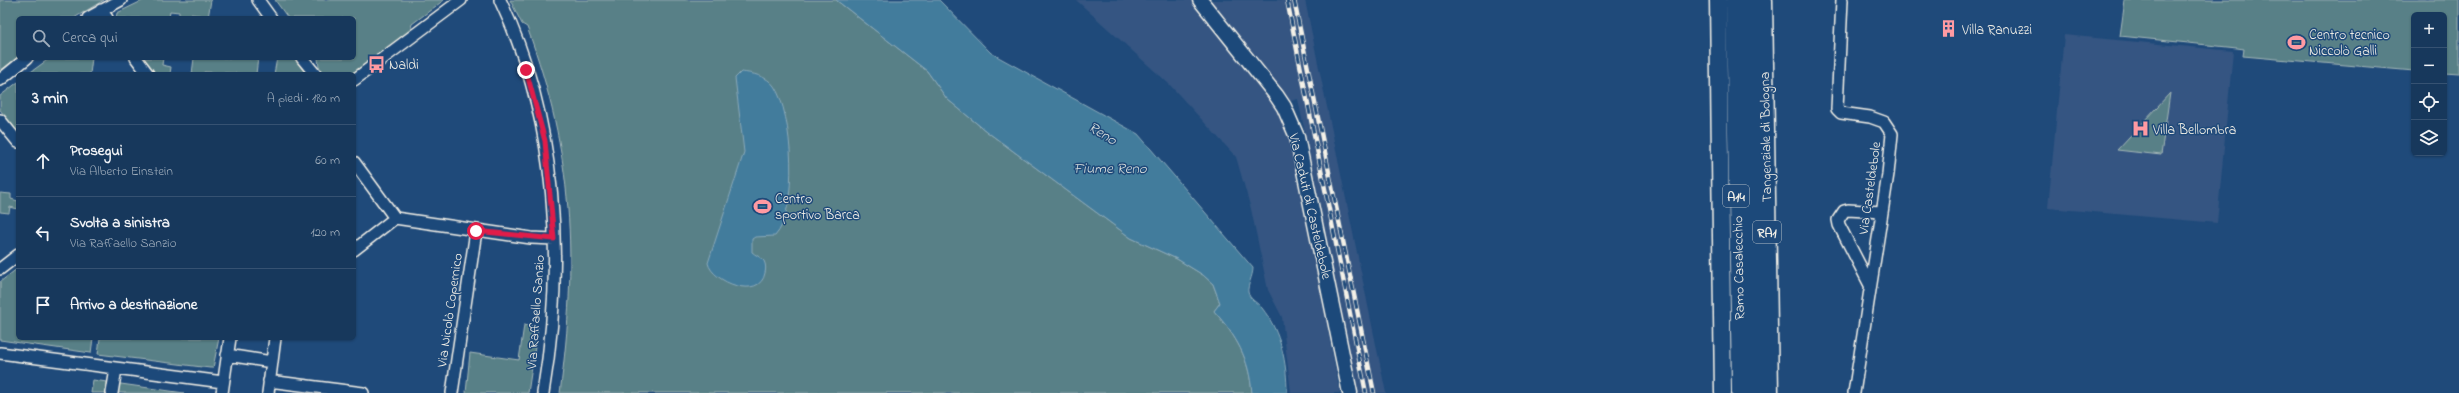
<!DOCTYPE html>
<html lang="it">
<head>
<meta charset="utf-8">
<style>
  body { margin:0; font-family:"Indie Flower",sans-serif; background:#244365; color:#f1f3f6 }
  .controls { position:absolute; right:12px; top:12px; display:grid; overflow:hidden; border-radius:6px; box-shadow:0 1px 3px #0004 }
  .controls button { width:36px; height:36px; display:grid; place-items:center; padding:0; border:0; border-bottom:1px solid #365272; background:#17385c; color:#f1f3f6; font:20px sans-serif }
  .stop { position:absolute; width:12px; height:12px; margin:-9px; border:3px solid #e11d48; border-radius:50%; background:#fff }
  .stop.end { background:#e11d48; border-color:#fff; box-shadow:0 1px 4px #0008 }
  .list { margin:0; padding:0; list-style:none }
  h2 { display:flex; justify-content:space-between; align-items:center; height:52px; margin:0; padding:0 16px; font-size:17px }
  h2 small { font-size:13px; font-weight:400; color:#9eacbb }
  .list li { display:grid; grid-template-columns:26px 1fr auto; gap:12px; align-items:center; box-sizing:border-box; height:72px; padding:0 16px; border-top:1px solid #365272 }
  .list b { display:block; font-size:15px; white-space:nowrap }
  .list p { margin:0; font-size:13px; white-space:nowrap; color:#9eacbb }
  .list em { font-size:13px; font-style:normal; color:#9eacbb }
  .icon { flex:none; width:22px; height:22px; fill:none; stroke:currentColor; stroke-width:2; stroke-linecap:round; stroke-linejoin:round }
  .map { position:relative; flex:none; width:2459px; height:393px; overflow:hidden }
  .search { position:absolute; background:#17385c; box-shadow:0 1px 3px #0004; left:16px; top:16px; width:340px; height:44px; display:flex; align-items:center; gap:10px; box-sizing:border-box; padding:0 14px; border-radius:6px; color:#9eacbb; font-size:15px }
  .panel { position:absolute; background:#17385c; box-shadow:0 1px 3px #0004; left:16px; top:72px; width:340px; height:268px; border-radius:6px }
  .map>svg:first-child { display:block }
  .built { fill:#345582 }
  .green { fill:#588087; stroke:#a6b8b8 }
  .water { fill:#437b9c; stroke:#8aaaba }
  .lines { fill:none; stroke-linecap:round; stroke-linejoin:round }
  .minor-casing { stroke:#f4f1e8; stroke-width:14 }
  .major-casing { stroke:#f4f1e8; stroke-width:17 }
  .highway-casing { stroke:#f4f1e8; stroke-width:19 }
  .minor { stroke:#1f4a7a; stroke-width:11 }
  .major { stroke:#1f4a7a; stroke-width:14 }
  .highway { stroke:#1f4a7a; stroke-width:16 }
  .rail-casing { stroke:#f4f1e8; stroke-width:4.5 }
  .rail { stroke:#1f4a7a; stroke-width:3; stroke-dasharray:9; stroke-linecap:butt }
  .route { stroke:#e11d48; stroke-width:5 }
  .labels { text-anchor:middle; stroke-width:3; stroke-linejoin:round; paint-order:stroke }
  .shield { fill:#1f4a7a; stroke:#b4bfc7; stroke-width:1 }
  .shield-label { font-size:13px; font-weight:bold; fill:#f4f1e8 }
  .poi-label { font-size:14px; fill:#f4f1e8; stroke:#1f4a7a; text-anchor:start }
  .street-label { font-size:14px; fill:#f4f1e8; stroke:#1f4a7a }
  .water-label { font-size:15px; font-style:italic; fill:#d9dfdd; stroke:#1f4a7a }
</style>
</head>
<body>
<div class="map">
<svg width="2459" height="393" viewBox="0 0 2459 393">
  <rect width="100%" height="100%" fill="#1f4a7a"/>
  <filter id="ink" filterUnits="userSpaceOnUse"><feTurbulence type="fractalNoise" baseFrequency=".025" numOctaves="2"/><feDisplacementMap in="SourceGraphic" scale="8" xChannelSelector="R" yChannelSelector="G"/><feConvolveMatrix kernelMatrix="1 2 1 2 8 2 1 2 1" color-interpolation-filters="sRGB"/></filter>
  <g filter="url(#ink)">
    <path class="built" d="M1076,0h229l81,393h-28l-60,-294 -21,6 12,29 8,31 43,228h-49l-9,-76 -14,-27 -17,-81 -15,-52 -67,-73z
      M2064,35l169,16 -16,172 -169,-15z"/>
    <path class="green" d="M0,0h104l-30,18h-56v39l-18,14z
      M144,0h67l-3,18h-8v-3l-9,-1 -1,4 -11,-1v-5l-9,-1 -1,7h-53l1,-5z
      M275,0h169l-32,24 -2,7 -59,43h-27l-5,-7 -1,-9h36v-40h-66z
      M510,0h326l91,71 20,28 39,32 145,107 46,21 26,16 10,9 7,19 -6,8c23,26 35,47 38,82h-692c18,-134 14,-238 -33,-366l-5,-3z
      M2125,0h334v74l-15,-1v-58h-30v56l-171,-15 1,-7 -7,-1 -117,-12z
      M50,58h42l-2,16h-62z
      M143,58h20l-1,7 9,2 -1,7h-15z
      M194,58h64l-2,16 -52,-2v2h-12z
      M277,58h17l12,16h-32z
      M18,82v50l-18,-22v-14z
      M2170,93l-9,62 -44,-5z
      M0,193l11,1v5l7,2v8l-8,-2 -1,6 -9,-1z
      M18,268v70h75l-2,15 -91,-13v-58z
      M524,325l14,2 -10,66h-62l4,-40 49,7z
      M100,338h119l-6,30h-3l-112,-14z
      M93,380l91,13h-93z"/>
    <path class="water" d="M836,0h103l52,53 147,81 115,134c0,8 -6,18 -5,24 1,7 10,11 14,16 19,24 25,55 25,85h-35c-3,-35 -15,-56 -38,-82l6,-8 -7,-19 -10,-9 -26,-16 -46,-21 -145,-107 -39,-32 -20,-28z
      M741,72c11,1 26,4 33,14 19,27 25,125 1,150l-20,1 -3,2v13c3,3 9,5 12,9 2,4 2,8 1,12 -5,28 -53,9 -57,-10l36,-111 -9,-74z"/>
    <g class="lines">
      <defs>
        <path id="minor" d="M258,0l13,18
          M500,0c58,121 65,262 43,393
          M1842,0l-5,109 4,4 29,4 14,5 8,12 -4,40 -34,219
          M101,10l6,8
          M88,18l33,-18
          M136,58l12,16
          M302,58l13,16
          M0,80l27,-22
          M354,80l107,-80
          M0,120l18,22
          M354,162l41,56
          M354,250l41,-32 136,20 23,1
          M0,269l18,-14
          M1870,285l-31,-60 -1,-5 6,-9 4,-1 34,2
          M0,353l223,29
          M227,355l45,7
          M269,381l94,12
          M112,393l4,-24
          M222,393l8,-55
          M268,393l7,-55
          M452,393l24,-162"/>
        <path id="major" d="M1200,0l76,95 8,12 13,30 53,256"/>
        <path id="highway" d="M1718,0l5,393
          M1734,0l6,393
          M1749,0l5,393
          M1764,0l6,393"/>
      </defs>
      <use href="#minor" class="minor-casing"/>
      <use href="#major" class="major-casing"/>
      <use href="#highway" class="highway-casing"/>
      <use href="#minor" class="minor"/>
      <use href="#major" class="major"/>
      <use href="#highway" class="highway"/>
      <defs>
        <path id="rail" d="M1287,0l79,393
          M1294,0l80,393"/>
      </defs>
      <use href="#rail" class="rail-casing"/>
      <use href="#rail" class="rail"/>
    </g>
  </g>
  <g class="lines" filter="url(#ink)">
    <path class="route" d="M476,231l78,8 -9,-98 -19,-71"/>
  </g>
  <defs>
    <symbol id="building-bare" viewBox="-9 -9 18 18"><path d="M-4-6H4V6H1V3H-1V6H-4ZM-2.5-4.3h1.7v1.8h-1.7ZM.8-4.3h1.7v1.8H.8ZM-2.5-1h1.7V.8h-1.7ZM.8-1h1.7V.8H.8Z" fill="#ff9aa2" stroke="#1f4a7a" stroke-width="2.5" paint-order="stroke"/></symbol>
    <symbol id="stadium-bare" viewBox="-9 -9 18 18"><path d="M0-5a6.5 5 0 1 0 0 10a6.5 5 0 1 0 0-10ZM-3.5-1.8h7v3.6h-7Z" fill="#ff9aa2" stroke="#1f4a7a" stroke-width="2.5" paint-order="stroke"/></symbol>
    <symbol id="bus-bare" viewBox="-9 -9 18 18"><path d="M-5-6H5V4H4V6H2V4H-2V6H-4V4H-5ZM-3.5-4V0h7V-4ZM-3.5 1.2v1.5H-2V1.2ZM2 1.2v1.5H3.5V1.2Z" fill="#ff9aa2" stroke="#1f4a7a" stroke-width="2.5" paint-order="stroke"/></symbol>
    <symbol id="hospital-bare" viewBox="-9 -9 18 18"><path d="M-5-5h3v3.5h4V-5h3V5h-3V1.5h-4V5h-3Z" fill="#ff9aa2" stroke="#1f4a7a" stroke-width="2.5" paint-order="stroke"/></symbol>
  </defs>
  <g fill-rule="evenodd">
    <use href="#building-bare" x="1936" y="16" width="25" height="25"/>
    <use href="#stadium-bare" x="2284" y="30" width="25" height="25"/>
    <use href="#bus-bare" x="364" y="52" width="25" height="25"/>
    <use href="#hospital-bare" x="2128" y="116" width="25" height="25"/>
    <use href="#stadium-bare" x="750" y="194" width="25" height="25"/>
  </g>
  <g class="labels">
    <g class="shield">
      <rect x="1723" y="185" width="26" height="22" rx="3"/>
      <rect x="1753" y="221" width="28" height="22" rx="3"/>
    </g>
    <g class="shield-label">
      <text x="1736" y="201">A14</text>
      <text x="1767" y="237">RA1</text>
    </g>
    <g class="poi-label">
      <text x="1962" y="34">Villa Ranuzzi</text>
      <text x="2309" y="39">Centro tecnico<tspan x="2309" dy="16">Niccolò Galli</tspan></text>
      <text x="389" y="69">Naldi</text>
      <text x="2153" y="134">Villa Bellombra</text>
      <text x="775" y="203">Centro<tspan x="775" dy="16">sportivo Barca</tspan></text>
    </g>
    <g class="street-label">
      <text transform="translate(1765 137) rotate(-91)" y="5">Tangenziale di Bologna</text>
      <text transform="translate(1869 188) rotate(-82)" y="5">Via Casteldebole</text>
      <text transform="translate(1311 206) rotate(77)" y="5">Via Caduti di Casteldebole</text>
      <text transform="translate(1738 268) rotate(-91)" y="5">Ramo Casalecchio</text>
      <text transform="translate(449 310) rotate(-82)" y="5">Via Nicolò Copernico</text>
      <text transform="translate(535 312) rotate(-86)" y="5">Via Raffaello Sanzio</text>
    </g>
    <g class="water-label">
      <text transform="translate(1103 133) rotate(32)" y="5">Reno</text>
      <text x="1110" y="173">Fiume Reno</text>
    </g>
  </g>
</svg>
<div class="controls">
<button>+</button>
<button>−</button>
<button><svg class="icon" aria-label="locate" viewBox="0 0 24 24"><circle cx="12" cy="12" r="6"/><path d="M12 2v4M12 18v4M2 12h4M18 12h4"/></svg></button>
<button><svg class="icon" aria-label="layers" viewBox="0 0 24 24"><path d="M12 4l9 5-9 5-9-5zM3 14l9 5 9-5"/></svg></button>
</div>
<div class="stop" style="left:476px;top:231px"></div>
<div class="stop end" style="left:526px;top:70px"></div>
<div class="search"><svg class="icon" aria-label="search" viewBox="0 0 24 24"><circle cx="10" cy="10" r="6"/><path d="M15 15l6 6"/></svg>Cerca qui</div>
<section class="panel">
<h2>3 min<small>A piedi · 180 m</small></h2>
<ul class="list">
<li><svg class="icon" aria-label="ahead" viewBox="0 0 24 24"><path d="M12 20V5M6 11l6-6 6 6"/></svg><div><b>Prosegui</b><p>Via Alberto Einstein</p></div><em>60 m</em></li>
<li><svg class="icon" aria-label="left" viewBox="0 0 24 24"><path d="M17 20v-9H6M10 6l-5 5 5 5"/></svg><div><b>Svolta a sinistra</b><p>Via Raffaello Sanzio</p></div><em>120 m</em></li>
<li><svg class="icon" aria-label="arrive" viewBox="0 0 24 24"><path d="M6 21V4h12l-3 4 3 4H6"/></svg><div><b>Arrivo a destinazione</b></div></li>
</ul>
</section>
</div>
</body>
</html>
